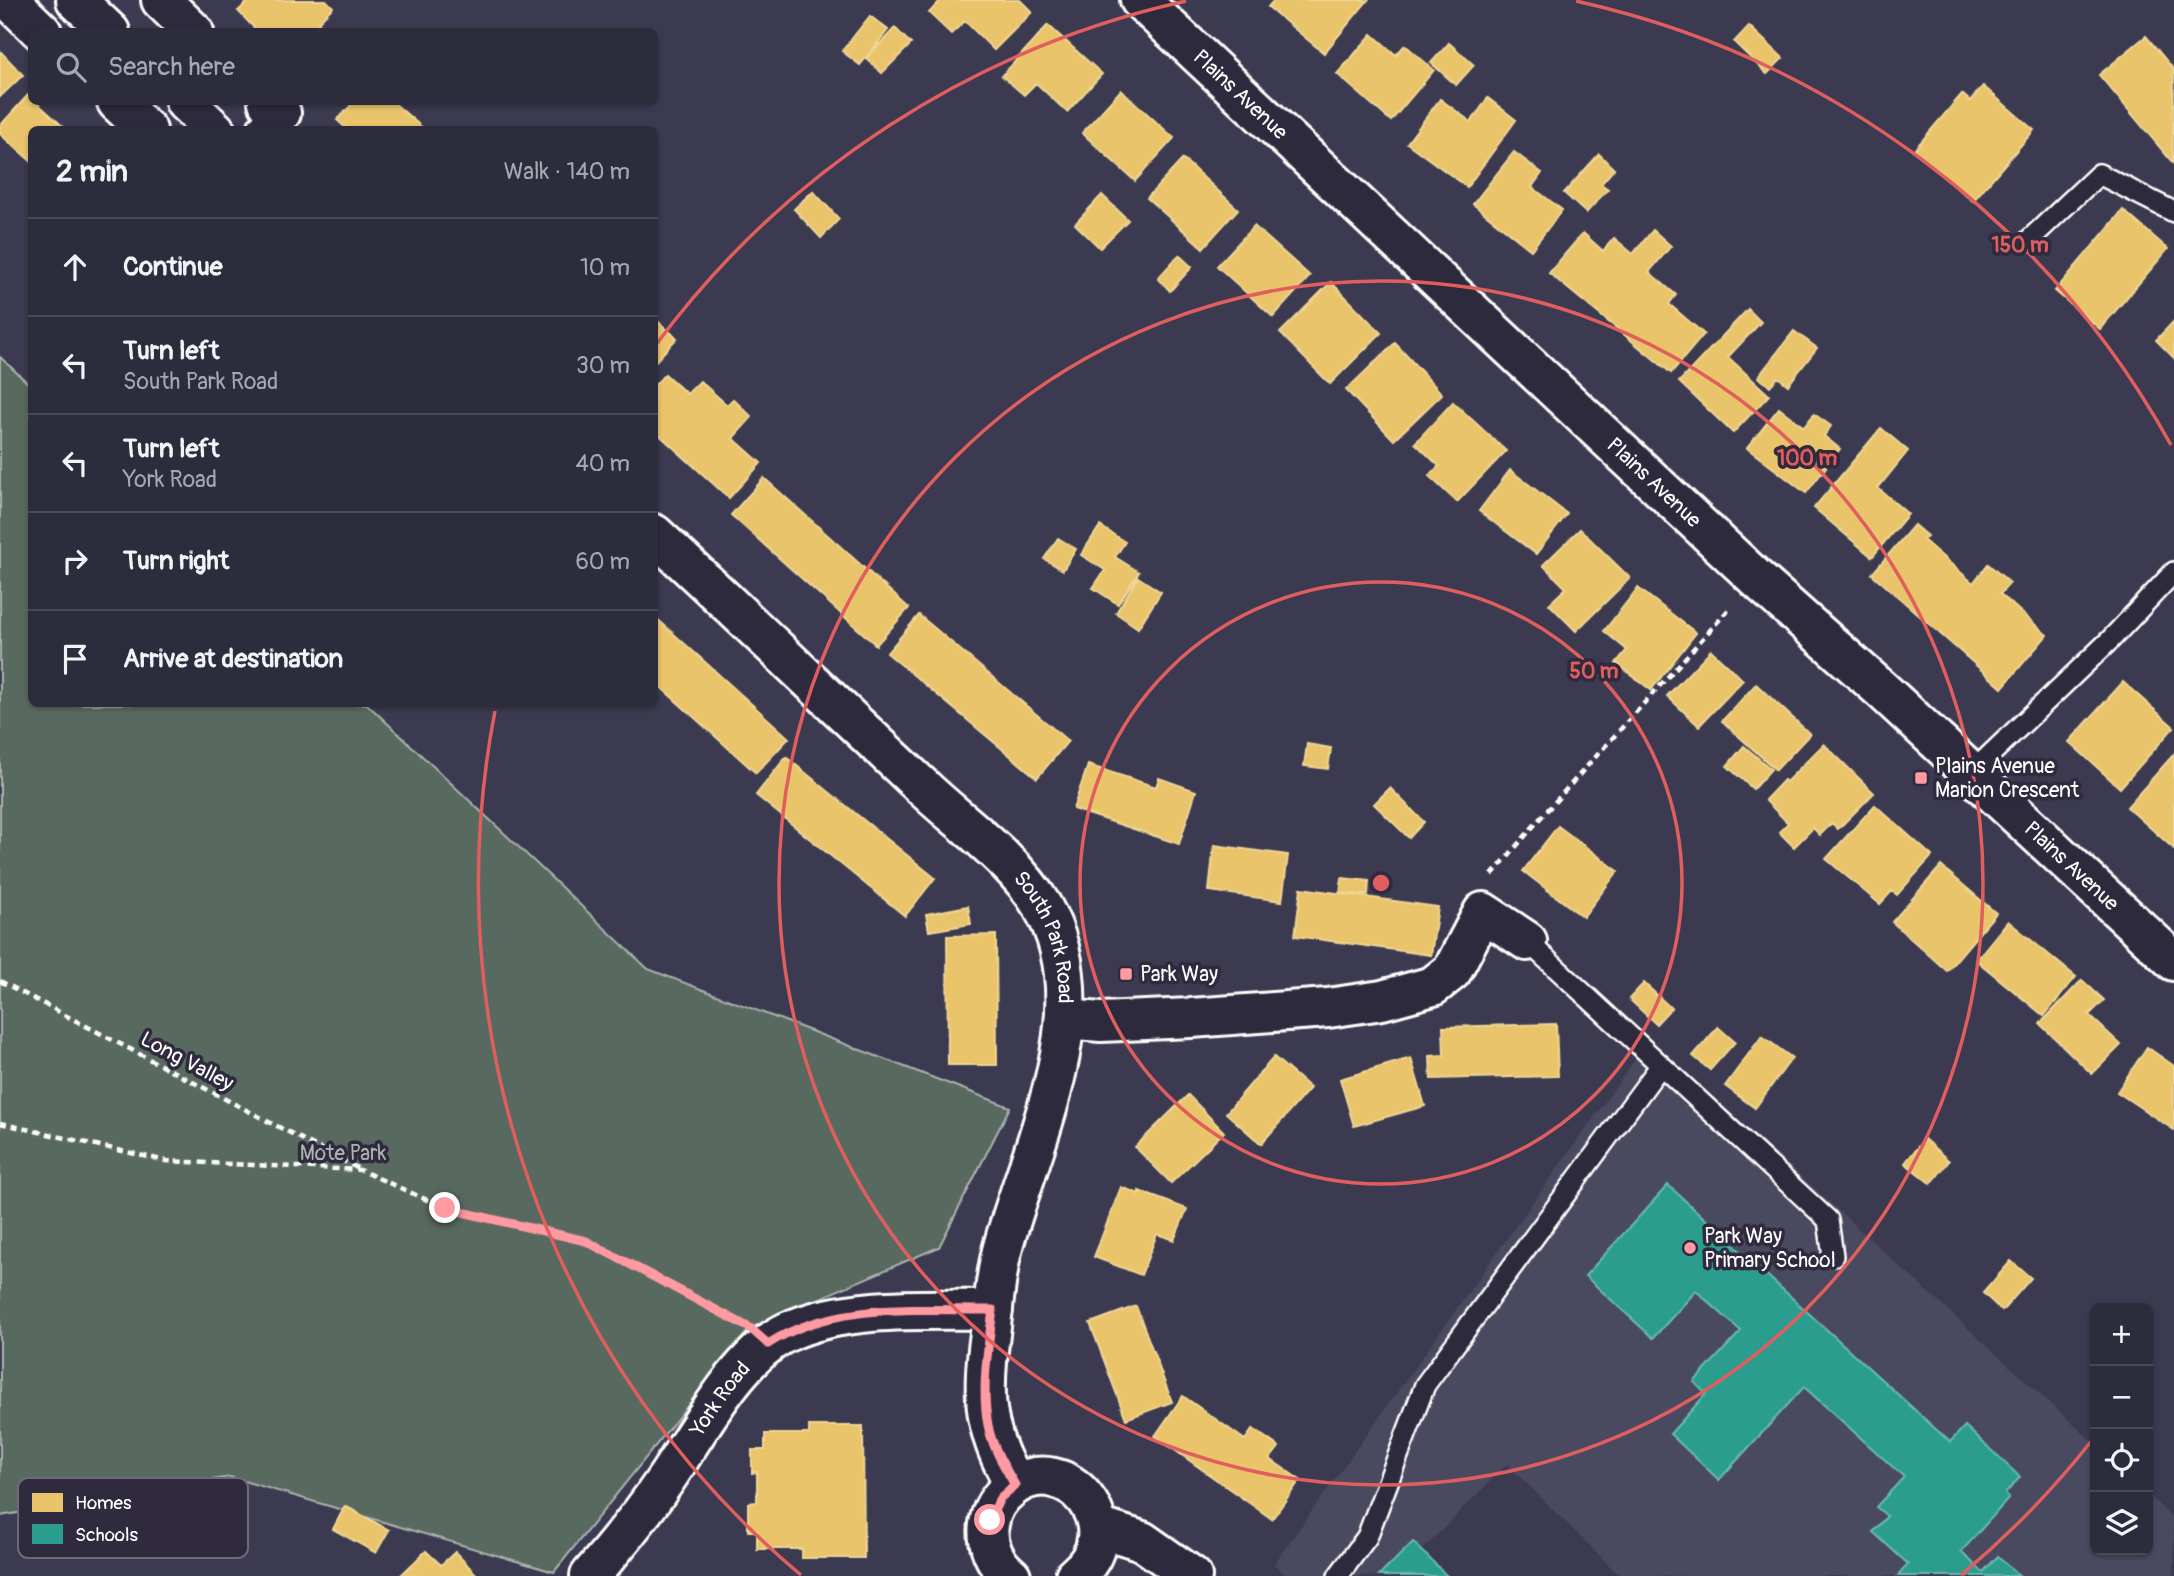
<!DOCTYPE html>
<html lang="en">
<head>
<meta charset="utf-8">
<style>
  body { margin:0; font-family:Pangolin,sans-serif; background:#393847; color:#f1f3f6 }
  .controls { position:absolute; right:21px; bottom:21px; display:grid; overflow:hidden; border-radius:10px; box-shadow:0 2px 5px #0004 }
  .controls button { width:63px; height:63px; display:grid; place-items:center; padding:0; border:0; border-bottom:2px solid #484856; background:#2d2c3c; color:#f1f3f6; font:35px sans-serif }
  .stop { position:absolute; width:21px; height:21px; margin:-16px; border:5px solid #ff9aa2; border-radius:50%; background:#fff }
  .stop.end { background:#ff9aa2; border-color:#fff; box-shadow:0 2px 7px #0008 }
  .list { margin:0; padding:0; list-style:none }
  h2 { display:flex; justify-content:space-between; align-items:center; height:91px; margin:0; padding:0 28px; font-size:30px }
  h2 small { font-size:23px; font-weight:400; color:#a7a7af }
  .list li { display:grid; grid-template-columns:46px 1fr auto; gap:21px; align-items:center; box-sizing:border-box; height:98px; padding:0 28px; border-top:2px solid #484856 }
  .list b { display:block; font-size:26px; white-space:nowrap }
  .list p { margin:0; font-size:23px; white-space:nowrap; color:#a7a7af }
  .list em { font-size:23px; font-style:normal; color:#a7a7af }
  .icon { flex:none; width:38px; height:38px; fill:none; stroke:currentColor; stroke-width:2; stroke-linecap:round; stroke-linejoin:round }
  .map { position:relative; flex:none; width:2174px; height:1576px; overflow:hidden }
  .search { position:absolute; background:#2d2c3c; box-shadow:0 2px 5px #0004; left:28px; top:28px; width:630px; height:77px; display:flex; align-items:center; gap:18px; box-sizing:border-box; padding:0 24px; border-radius:10px; color:#a7a7af; font-size:26px }
  .panel { position:absolute; background:#2d2c3c; box-shadow:0 2px 5px #0004; left:28px; top:126px; width:630px; height:581px; border-radius:10px }
  .map>svg:first-child { display:block }
  .built { fill:#4a4960 }
  .green { fill:#596960; stroke:#acb4b0; stroke-width:2 }
  .homes { fill:#e9c46a; stroke:#f0d697; stroke-width:2 }
  .schools { fill:#2a9d8f; stroke:#6abab1; stroke-width:2 }
  .lines { fill:none; stroke-linecap:round; stroke-linejoin:round }
  .service-casing { stroke:#fff; stroke-width:24 }
  .minor-casing { stroke:#fff; stroke-width:44 }
  .path { stroke:#fff; stroke-width:4.5; stroke-dasharray:7 5; stroke-linecap:butt }
  .service { stroke:#2f2a3d; stroke-width:19 }
  .minor { stroke:#2f2a3d; stroke-width:38 }
  .route { stroke:#ff9aa2; stroke-width:9 }
  .ring { fill:none; stroke:#e05e5e; stroke-width:3.5 }
  .poi-dot { fill:#ff9aa2; stroke:#2f2a3d; stroke-width:2.5 }
  .labels { text-anchor:middle; stroke-width:7; stroke-linejoin:round; paint-order:stroke }
  .street-label { font-size:21px; fill:#fff; stroke:#2f2a3d }
  .poi-label { font-size:21px; fill:#fff; stroke:#2f2a3d; text-anchor:start }
  .park-label { font-size:21px; fill:#acb4b0; stroke:#2f2a3d }
  .key { fill:#2f2a3d; stroke:#6d6a77; stroke-width:2 }
  .key-label { font-size:19px; fill:#fff }
  .centre { fill:#e05e5e; stroke:#2f2a3d; stroke-width:3.5 }
  .ring-label { font-size:21px; text-anchor:middle; font-weight:bold; fill:#e05e5e; stroke:#2f2a3d; stroke-width:7; stroke-linejoin:round; paint-order:stroke }
</style>
</head>
<body>
<div class="map">
<svg width="2174" height="1576" viewBox="0 0 2174 1576">
  <rect width="100%" height="100%" fill="#3c3a50"/>
  <filter id="ink" filterUnits="userSpaceOnUse"><feTurbulence type="fractalNoise" baseFrequency=".0143" numOctaves="2"/><feDisplacementMap in="SourceGraphic" scale="14" xChannelSelector="R" yChannelSelector="G"/><feConvolveMatrix kernelMatrix="1 2 1 2 8 2 1 2 1" color-interpolation-filters="sRGB"/></filter>
  <g filter="url(#ink)">
    <path class="built" d="M1596,990l499,454v106h53v-56l26,26v56h-554l-113,-112 -110,112h-110l-13,-12 363,-507 -54,-52z"/>
    <path class="green" d="M0,357l31,29 1,318h335l281,265 362,138 -71,140 -189,81 -196,244 -324,-95 -230,39z"/>
    <path class="homes" d="M250,0h76l7,7 -15,15 9,10h-69l-20,-21z
      M941,0h79l12,12 -38,38 -29,-29 -14,13 -22,-21z
      M1274,0h94l-44,53 -56,-46z
      M870,16l18,14 -28,35 -18,-14z
      M1048,25l54,49 -35,38 -31,-29 -12,12 -22,-19z
      M1749,26l34,32 -16,16 -33,-32z
      M895,28l16,16 -29,29 -16,-15z
      M1372,34l24,21 9,-10 29,25 -43,51 -54,-47z
      M2146,36l28,34 -1,93 -74,-88z
      M1449,43l25,22 -18,20 -25,-22z
      M0,51l23,24 -23,22z
      M1983,86l51,44 -61,71 -59,-51 48,-56 8,7z
      M1121,90l53,48 -39,43 -53,-48z
      M28,95l4,7h4l31,28h-35v32l-32,-28v-8z
      M1488,98l28,22 -49,67 -60,-44 33,-44 31,23z
      M354,102h39l32,28h-77l-11,-10z
      M1514,152l28,21 -10,14 30,23 -31,40 -58,-46z
      M1599,154l15,15 -13,15 7,5 -22,24 -22,-20z
      M1183,159l55,50 -35,39 -56,-50z
      M813,191l26,28 -18,19 -27,-29z
      M1102,195l26,25 -28,28 -25,-24z
      M2123,210l45,39 -68,80 -45,-38z
      M1254,226l56,50 -37,41 -56,-51z
      M1653,230l18,16 -22,26 27,23 -7,9 35,30 -33,39 -122,-100 34,-40 20,18 11,-13 19,16z
      M1179,255l13,12 -22,24 -12,-13z
      M1331,282l50,51 -51,51 -50,-51z
      M1748,309l13,13 -33,35 41,38 -36,38 -54,-51z
      M654,318l23,20 -23,25z
      M2174,321v37l-18,-18z
      M1794,331l23,17 -29,37 -10,-8 -8,9 -12,-9z
      M1395,343l47,51 -48,46 -48,-50z
      M665,374l22,20 13,-13 27,24 6,-6 19,18 -19,21 28,25 -32,35 -75,-68v-44z
      M1453,402l53,49 -49,51 -28,-26 10,-10 -24,-23z
      M1779,408l25,19 10,-13 17,12 -7,10 16,13 -34,44 -59,-45z
      M1881,428l27,23 -30,37 30,26 -36,43 -58,-49z
      M1510,470l57,44 -31,40 -57,-43z
      M764,478l145,130 -33,37 -145,-130z
      M1914,525l13,11 -4,4 50,43 15,-19 22,19 -10,11 47,41 -45,53 -130,-114z
      M1100,526l25,16 -10,15 24,15 -21,32 -25,-16 12,-18 -24,-15z
      M1580,529l50,49 -54,53 -27,-27 17,-16 -23,-23z
      M1058,538l18,11 -13,21 -19,-11z
      M1138,577l23,15 -23,36 -22,-15z
      M1638,588l58,45 -45,57 -35,-27 11,-13 -23,-19z
      M919,615l149,126 -31,37 -150,-125z
      M654,616l135,122 -33,35 -102,-92z
      M1711,650l32,30 -44,46 -32,-30z
      M2123,682l51,45 -54,61 -51,-46z
      M1756,684l54,50 -34,36 -54,-49z
      M1307,744l24,4 -3,21 -24,-3z
      M1824,744l50,49 -36,36 -6,-6 -12,12 -7,-7 -19,19 -15,-15 9,-9 -23,-23 19,-20 2,2z
      M1744,746l27,23 -18,20 -26,-23z
      M2174,754v95l-47,-42z
      M786,757l149,121 -30,38 -149,-121z
      M1088,765l68,22 3,-9 37,13 -17,53 -106,-35z
      M1390,788l34,34 -15,16 -35,-34z
      M1875,805l57,51 -35,39 -5,-4 -12,13 -54,-45z
      M1558,826l60,45 -35,46 -60,-46z
      M1214,845l74,10 -6,46 -73,-10z
      M1941,866l55,47 -49,58 -55,-49z
      M1342,878l27,3 -1,14 -28,-2z
      M1301,888l137,19 -7,48 -136,-19z
      M968,906l3,18 -42,7 -3,-17z
      M2008,921l68,56 -32,39 -68,-56z
      M996,935l1,130h-49l-1,-129z
      M2082,980l22,20 -15,15 32,30 -29,29 -52,-50z
      M1644,983l27,25 -15,16 -27,-25z
      M1556,1024l2,52 -127,3 -1,-23 14,-1 -1,-28z
      M1718,1027l17,15 -25,28 -17,-14z
      M1762,1036l30,22 -37,50 -30,-22z
      M2147,1047l27,19v64l-57,-38z
      M1274,1057l36,31 -49,56 -35,-31z
      M1411,1058l14,48 -71,20 -14,-47z
      M1188,1095l36,37 -53,51 -36,-36z
      M1924,1139l25,22 -18,23 -26,-21z
      M1121,1187l18,7v-3l48,18 -13,31 -17,-6 -16,41 -47,-18z
      M2011,1261l20,17 -29,33 -19,-18z
      M1136,1306l36,96 -46,17 -36,-96z
      M1183,1396l62,44 8,-11 26,18 -9,12 30,21 -28,39 -117,-83z
      M809,1426h54l1,132h-62v-9h-45v-18h-9v-28l9,-1v-30l-5,1v-23h13v-16h44z
      M345,1506l44,24 -13,23 -43,-24z
      M426,1551l15,14 14,-13 23,24h-78z"/>
    <path class="schools" d="M1668,1185l282,257 15,-16 55,51 -15,17 4,4 -48,54 22,20 15,-16 21,20h-121l10,-12 -35,-32 14,-16 -11,-9 28,-30 -100,-90 -85,93 -49,-46 36,-40 -12,-12 47,-51 -45,-40 -43,47 -68,-62z
      M1413,1542l34,34h-68z"/>
    <g class="lines">
      <defs>
        <path id="service" d="M2029,240l70,-66 75,38
          M1970,774l141,-135 63,-67
          M1527,941l301,279 5,36
          M1338,1576l29,-39 58,-152 236,-320"/>
        <g id="minor">
          <path d="M9,0l33,32"/>
          <path d="M76,0l34,32"/>
          <path d="M161,0l33,32"/>
          <path id="s1" d="M1140,0l617,579 125,111 292,271"/>
          <path d="M117,102l30,28"/>
          <path d="M185,102l30,28"/>
          <path d="M267,130l14,-17 -13,-11"/>
          <path id="s2" d="M654,534c93,86 183,173 275,259 38,35 85,67 113,113 60,102 -11,238 -39,341 -7,25 -9,53 -12,79 -9,64 -10,102 24,159"/>
          <path d="M1065,1019l36,3 90,-4 137,-10 54,-8 51,-14 19,-15 31,-59 44,29"/>
          <path d="M1098,1527l44,14 50,35"/>
          <path id="s3" d="M590,1576c27,-31 53,-63 76,-97 31,-45 71,-123 121,-147 56,-27 144,-22 206,-22"/>
          <path d="M1011,1576c-16,-12 -25,-32 -22,-52 2,-14 10,-27 22,-36 55,-42 122,42 64,88"/>
        </g>
      </defs>
      <use href="#service" class="service-casing"/>
      <use href="#minor" class="minor-casing"/>
      <path class="path" d="M1492,875l51,-60 188,-208
        M0,981l359,188
        M0,1123l166,38 194,9 85,38 141,33 150,79"/>
      <use href="#service" class="service"/>
      <use href="#minor" class="minor"/>
    </g>
  </g>
  <g class="lines" filter="url(#ink)">
    <path class="route" d="M445,1208l141,33 164,87 18,16c64,-42 151,-34 225,-34 -5,38 -12,78 -5,115 4,22 16,41 27,60l-15,13 -10,22"/>
  </g>
  <g class="ring">
    <circle cx="1381" cy="883" r="301"/>
    <circle cx="1381" cy="883" r="602"/>
    <path d="M2093 1439A903 903 0 0 1 1961 1575M801 1575A903 903 0 0 1 495 711M655 346A903 903 0 0 1 1186 1M1576 1A903 903 0 0 1 2171 445"/>
  </g>
  <g class="poi-dot">
    <rect x="1914" y="771" width="14" height="14" rx="3.5"/>
    <rect x="1119" y="967" width="14" height="14" rx="3.5"/>
    <circle cx="1690" cy="1248" r="7"/>
  </g>
  <g class="labels">
    <g class="street-label">
      <text dy="7" stroke="none"><textPath href="#s1" startOffset="138">Plains Avenue</textPath></text>
      <text dy="7" stroke="none"><textPath href="#s1" startOffset="705">Plains Avenue</textPath></text>
      <text dy="7" stroke="none"><textPath href="#s1" startOffset="1272">Plains Avenue</textPath></text>
      <text dy="7" stroke="none"><textPath href="#s2" startOffset="569">South Park Road</textPath></text>
      <text transform="translate(187 1061) rotate(28)" y="7">Long Valley</text>
      <text dy="7" stroke="none"><textPath href="#s3" startOffset="220">York Road</textPath></text>
    </g>
    <g class="poi-label">
      <text x="1935" y="773">Plains Avenue<tspan x="1935" dy="24">Marion Crescent</tspan></text>
      <text x="1140" y="981">Park Way</text>
      <text x="1704" y="1243">Park Way<tspan x="1704" dy="24">Primary School</tspan></text>
    </g>
    <g class="park-label">
      <text x="343" y="1160">Mote Park</text>
    </g>
  </g>
  <rect x="18" y="1478" width="230" height="80" rx="10" class="key"/>
  <rect x="32" y="1493" width="31" height="19" fill="#e9c46a"/>
  <rect x="32" y="1524" width="31" height="20" fill="#2a9d8f"/>
  <g class="key-label">
    <text x="75" y="1509">Homes</text>
    <text x="75" y="1541">Schools</text>
  </g>
  <circle cx="1381" cy="883" r="10" class="centre"/>
  <g class="ring-label">
    <text x="2020" y="252">150 m</text>
    <text x="1807" y="465">100 m</text>
    <text x="1594" y="678">50 m</text>
  </g>
</svg>
<div class="controls">
<button>+</button>
<button>−</button>
<button><svg class="icon" aria-label="locate" viewBox="0 0 24 24"><circle cx="12" cy="12" r="6"/><path d="M12 2v4M12 18v4M2 12h4M18 12h4"/></svg></button>
<button><svg class="icon" aria-label="layers" viewBox="0 0 24 24"><path d="M12 4l9 5-9 5-9-5zM3 14l9 5 9-5"/></svg></button>
</div>
<div class="stop" style="left:990px;top:1520px"></div>
<div class="stop end" style="left:445px;top:1208px"></div>
<div class="search"><svg class="icon" aria-label="search" viewBox="0 0 24 24"><circle cx="10" cy="10" r="6"/><path d="M15 15l6 6"/></svg>Search here</div>
<section class="panel">
<h2>2 min<small>Walk · 140 m</small></h2>
<ul class="list">
<li><svg class="icon" aria-label="ahead" viewBox="0 0 24 24"><path d="M12 20V5M6 11l6-6 6 6"/></svg><div><b>Continue</b></div><em>10 m</em></li>
<li><svg class="icon" aria-label="left" viewBox="0 0 24 24"><path d="M17 20v-9H6M10 6l-5 5 5 5"/></svg><div><b>Turn left</b><p>South Park Road</p></div><em>30 m</em></li>
<li><svg class="icon" aria-label="left" viewBox="0 0 24 24"><path d="M17 20v-9H6M10 6l-5 5 5 5"/></svg><div><b>Turn left</b><p>York Road</p></div><em>40 m</em></li>
<li><svg class="icon" aria-label="right" viewBox="0 0 24 24"><path d="M7 20v-9h11M14 6l5 5-5 5"/></svg><div><b>Turn right</b></div><em>60 m</em></li>
<li><svg class="icon" aria-label="arrive" viewBox="0 0 24 24"><path d="M6 21V4h12l-3 4 3 4H6"/></svg><div><b>Arrive at destination</b></div></li>
</ul>
</section>
</div>
</body>
</html>
